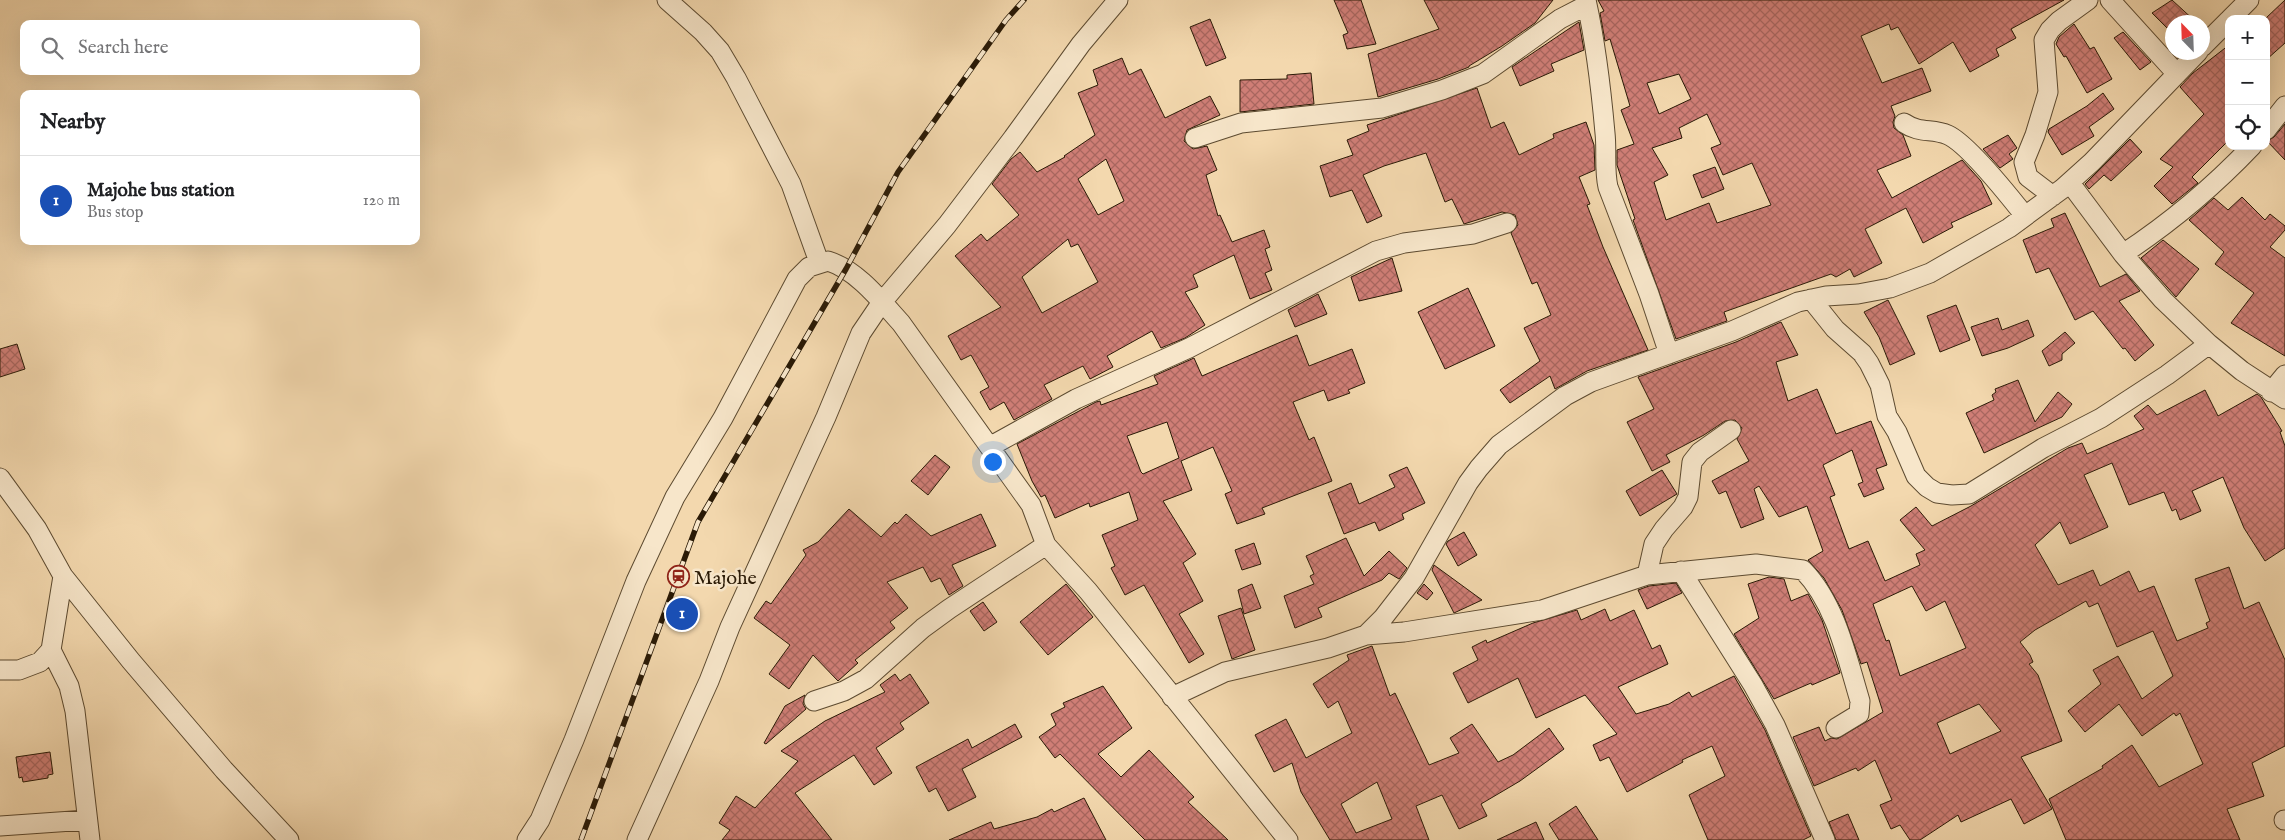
<!DOCTYPE html>
<html lang="en">
<head>
<meta charset="utf-8">
<style>
  body { margin:0; font-family:"IM FELL English",serif; background:#f6f6f6; color:#202124 }
  .controls { position:absolute; right:15px; top:15px; display:grid; overflow:hidden; border-radius:10px; box-shadow:0 5px 20px #0002 }
  .controls button { width:45px; height:45px; display:grid; place-items:center; padding:0; border:0; border-bottom:1px solid #e0e0e0; background:#fff; color:#202124; font:25px sans-serif }
  .compass { position:absolute; left:2165px; top:15px; width:45px; height:45px; border-radius:50%; background:#fff; box-shadow:0 5px 20px #0002; rotate:337deg }
  .you { position:absolute; left:992px; top:461px; width:18px; height:18px; margin:-12px; border:4px solid #fff; border-radius:50%; background:#1a73e8; box-shadow:0 0 0 8px #1a73e833 }
  .badge { display:grid; place-items:center; width:32px; height:32px; border-radius:50%; background:#ea580c; color:#fff; font-size:16px; font-weight:700 }
  .pin { position:absolute; translate:-50% -50%; border:2px solid #fff; box-shadow:0 1px 5px #0006 }
  .list { margin:0; padding:0; list-style:none }
  h2 { display:flex; justify-content:space-between; align-items:center; height:65px; margin:0; padding:0 20px; font-size:21px }
  h2 small { font-size:16px; font-weight:400; color:#757577 }
  .list li { display:grid; grid-template-columns:32px 1fr auto; gap:15px; align-items:center; box-sizing:border-box; height:90px; padding:0 20px; border-top:1px solid #e0e0e0 }
  .list b { display:block; font-size:19px; white-space:nowrap }
  .list p { margin:0; font-size:16px; white-space:nowrap; color:#757577 }
  .list em { font-size:16px; font-style:normal; color:#757577 }
  .icon { flex:none; width:28px; height:28px; fill:none; stroke:currentColor; stroke-width:2; stroke-linecap:round; stroke-linejoin:round }
  .map { position:relative; flex:none; width:2285px; height:840px; overflow:hidden }
  .search { position:absolute; background:#fff; box-shadow:0 5px 20px #0002; left:20px; top:20px; width:400px; height:55px; display:flex; align-items:center; gap:12px; box-sizing:border-box; padding:0 18px; border-radius:10px; color:#757577; font-size:19px }
  .panel { position:absolute; background:#fff; box-shadow:0 5px 20px #0002; left:20px; top:90px; width:400px; height:155px; border-radius:10px }
  .map>svg:first-child { display:block }
  .building { fill:url(#building-cross-hatch); stroke:#2a1a06; fill-rule:evenodd }
  .lines { fill:none; stroke-linecap:round; stroke-linejoin:round }
  .minor-casing { stroke:#5c4a30; stroke-width:21 }
  .minor { stroke:#f7e6ca; stroke-width:19 }
  .rail-casing { stroke:#2a1a06; stroke-width:5.5 }
  .rail { stroke:#f7e6ca; stroke-width:4; stroke-dasharray:11; stroke-linecap:butt }
  .labels { text-anchor:middle; stroke-width:5; stroke-linejoin:round; paint-order:stroke }
  .poi-label { font-size:20px; fill:#2a1a06; stroke:#f7e6ca; text-anchor:start }
</style>
</head>
<body>
<div class="map">
<svg width="2285" height="840" viewBox="0 0 2285 840">
  <defs>
    <pattern id="building-cross-hatch" width="8" height="8" patternUnits="userSpaceOnUse" patternTransform="scale(1.25)"><rect width="8" height="8" fill="#cf7e76"/><path d="M0 0l8 8M0 8l8-8" fill="none" stroke="#a8665f"/></pattern>
  </defs>
  <rect width="100%" height="100%" fill="#f3d8ae"/>
  <filter id="stains"><feTurbulence type="fractalNoise" baseFrequency=".004" numOctaves="4"/><feColorMatrix values="0 0 0 0 .2 0 0 0 0 .09 0 0 0 0 .02 0 0 0 .5 -.17"/></filter>
  <radialGradient id="worn" r=".72"><stop offset=".6" stop-color="#630" stop-opacity="0"/><stop offset="1" stop-color="#630" stop-opacity=".3"/></radialGradient>
  <path class="building" d="M1334,0h27l15,44 -29,5 -4,-14 5,-2z
    M1424,0h129l-18,23 -33,23 -33,20v1l-31,12 -60,18 -10,-43 71,-25z
    M1598,0h466l-53,29 5,9 -20,11 3,7 -29,16 -17,-30 -34,22 -21,-37 -7,3 -2,-6 -28,12 21,47 40,-15 9,23 -40,15 4,10 -2,6 1,6 9,7 8,21 -34,14 15,28 70,-38 19,21 11,23 -41,19 2,4 -30,16 -17,-35 -41,21 17,34 -28,14 -4,-8 -14,8 -5,-3 -107,38 3,9 -51,18 -43,-119 2,-1 -18,-54v-15l17,-6 -13,-34 9,-4 -20,-67 -5,2 -5,-28 4,-2zM1679,74l12,25 -32,15 -12,-31zM1707,114l14,30 -10,4 12,27 29,-12 19,42 -54,18 -8,-20 -43,17 -12,-38 14,-7 -16,-27 30,-10 -3,-10z
    M2172,0l24,22h-24v11l-20,-20z
    M2285,0v43l-19,17v-42z
    M1210,19l16,39 -20,8 -16,-39z
    M1579,22l5,28 -33,14 3,7 -34,15 -8,-19z
    M2074,24l16,25 4,-2 18,32 -25,14 -21,-37 -2,1 -8,-13 3,-7z
    M2123,32l28,30 -11,8 -26,-32z
    M2229,45v95l-37,37 6,6 -26,21 -18,-18 19,-19 -13,-8 44,-45 -24,-27 13,-14z
    M1122,58l7,17 12,-6 24,49 45,-22 10,19 -33,15 -3,11 9,8 14,-3 10,24 -11,5 12,41 2,-1 12,27 32,-12 6,17 -5,2 7,21 -7,3 7,17 -22,9 -16,-44 -41,20 5,12 -13,5 20,33 -20,13 -24,10 -9,-17 -45,25 6,11 -23,12 -7,-13 -39,19 8,14 -38,21 -10,-18 -14,8 -10,-18 9,-5 -18,-32 -10,5 -13,-24 53,-29 -46,-51 26,-22 6,7 32,-26 -27,-31 19,-25 9,-7 17,20 28,-15 -1,-1 31,-21 -17,-42 20,-8 -5,-15zM1106,159l18,42 -26,14 -20,-36zM1068,239l3,8 7,-3 20,38 -56,31 -20,-36z
    M1311,73l3,31 -74,8v-32l47,-1v-4z
    M1477,88l14,40 13,-6 15,33 35,-17 -1,-4 33,-12 8,23 1,25 -16,7 11,27 -3,1 16,42 45,103 -61,21 -32,18 -5,-13 -40,27 -10,-13 40,-29 -16,-33 27,-13 -14,-33 -5,2 -21,-51 7,-8 -3,-10 -13,-3 -38,12 -12,-25 -7,3 -19,-49 -42,13 -21,9 19,41 -15,7 -15,-33 -22,7 -10,-31 33,-11 -6,-15 22,-9 -2,-6z
    M2103,93l11,16 -25,18 5,9 -32,19 -14,-23 1,-3 38,-23z
    M2285,124v36l-18,-19 7,-4z
    M2008,135l9,13 -8,6 4,5 -13,9 -17,-19z
    M2130,139l12,13 -31,29 -7,-6 -15,14 -4,-5z
    M1715,167l9,22 -22,9 -9,-23z
    M2242,197l23,23 5,-6 15,12v4l-15,17 15,11v98l-54,-33 23,-30 -39,-29 9,-12 -35,-32 25,-22 14,12z
    M2065,213l35,74 26,-13 14,17 -21,10 35,44 -19,16 -10,-13 -2,1 -30,-38 -18,9 -26,-52 -13,5 -13,-33 31,-13 -3,-8z
    M2163,240l36,29 -23,28 -35,-39z
    M1392,258l10,33 -43,10 -8,-24z
    M1468,288l27,58 -50,23 -27,-57z
    M1318,294l9,20 -32,13 -7,-17z
    M1888,300l27,54 -25,11 -11,-28 -15,-25z
    M1956,305l14,35 -30,12 -13,-36z
    M1998,318l4,12 26,-10 6,16 -26,12 -26,8 -11,-29z
    M1781,322l17,33 -22,7 12,39 29,-12 19,45 35,-13 16,44 -11,4 8,20 -20,8 -6,-13 5,-2 -11,-32 -29,15 12,30 -5,2 19,52 19,-8 17,40 35,-16 -4,-11 9,-4 -25,-30 16,-13 16,19 39,-20 97,-58 14,-5 5,11 57,-25 -10,-13 14,-11 9,10 48,-25 13,26 39,-22 4,3 21,34 -2,1 5,14v102l-20,13 -21,-33 -21,-51 -31,14 9,20 -21,9 -4,-11 -4,2 -8,-19 -35,13 -17,-42 -28,12 24,52 -38,17 -10,-22 -25,23 23,40 35,-15 7,16 29,-15 10,21 15,-6 23,55 31,-13 -2,-5 4,-2 -15,-42 34,-12 15,42 15,-7 26,58v86l-33,17 12,33 -37,13 13,31h-174l-17,-41 54,-31 -1,-2 30,-21 27,42 44,-23 -23,-51 -4,3 -2,-3 -32,23 -23,-32 -34,28 -17,-21 33,-27 -8,-14 25,-14 24,43 31,-23 -20,-45 -36,16 -19,-44 -9,4 -3,-6 -51,29 -15,12 10,13 3,7 -4,2 9,11 24,66 -41,16 31,52 -28,15 -13,-25 -50,23 -3,-7 -38,25h-10l-10,-15 -9,4 -11,-24 12,-5 -17,-40 -17,11 -2,-3 -42,18 -21,-49 26,-10 6,14 6,-3 6,1 46,-27 -16,-50 -6,2 -19,-54 -18,-32 -16,-18 15,-9 -16,-45 -28,11 -20,-31 -5,3 10,30 -23,9 -15,-37 -7,3 -7,-13 37,-20 -12,-22 5,-11 -7,-8 -10,1 -21,14 -38,20 4,7 -18,9 -25,-49 27,-13 -16,-32 98,-35zM1912,586l14,25 19,-10 21,47 -66,28 -11,-36 -3,1 -13,-37zM1979,704l22,27 -51,23 -13,-31z
    M2065,332l10,11 -13,11v6l-13,6 -7,-15z
    M1297,335l12,31 43,-17 13,34 -17,7 2,3 -22,8 -4,-11 -31,12 16,38 5,-3 18,44 -70,27 3,6 -28,10 -12,-30 7,-3 -19,-44 -32,14 11,29 -29,11 33,53 -13,9 20,38 -24,13 25,40 -15,9 -45,-78 -19,10 -14,-27 4,-2 -13,-31 36,-15 -9,-28 -39,15 -1,-4 -34,15 -10,-23 -4,2 -9,-16 -15,-37 79,-42 4,-1 1,4 57,-21 -4,-8 40,-18 8,18zM1167,422l12,36 -36,16 -2,-2 -14,-36z
    M17,344l8,25 -25,8v-28z
    M2018,380l17,42 23,-30 14,12 -10,13 -78,36 -18,-40 28,-13 -2,-5 4,-3 -1,-3z
    M935,455l15,12 -22,28 -17,-14z
    M1407,467l18,36 -23,11 2,5 -25,12 -4,-9 -31,12 -16,-41 23,-10 8,21 36,-17 -6,-12z
    M1662,470l15,24 -37,22 -14,-25z
    M849,509l32,28 14,-15 2,2 9,-10 25,22 50,-22 15,32 -44,19 11,21 -14,9 -9,-17 -9,4 -8,-15 -36,15 21,26 -18,14 5,6 -40,32 3,3 -20,18 -25,-26 -24,34 -20,-15 21,-29 -36,-27 12,-17 5,3 35,-49 -3,-5 15,-8z
    M1464,532l13,23 -19,11 -12,-22 2,-3z
    M1346,538l18,38 25,-25 18,17 -8,11 -10,-6 -7,7 -64,28 4,9 -27,11 -11,-32 30,-12 -4,-8 4,-2 -8,-18z
    M1254,543l7,21 -19,6 -7,-20z
    M1434,565l48,35 -28,13 -22,-43z
    M1769,577l15,2 7,22 17,-7 14,26 18,53 -28,12 -1,-2 -37,16 -40,-65 25,-16 -11,-34z
    M1676,583l6,10 -35,16 -9,-19 11,-4z
    M1066,584l27,33 -45,38 -28,-33z
    M1252,584l9,24 -17,6 -6,-24z
    M1424,584l9,9 -6,7 -10,-7z
    M983,602l14,20 -13,9 -14,-20z
    M1241,608l14,42 -23,9 -14,-43z
    M1605,609l5,12 24,-11 18,39 8,-4 8,19 -50,23 18,27 33,-10 20,-12 3,5 42,-21 31,54 46,106 -8,4h-95l-19,-45 36,-19 -13,-30 -30,14 1,2 -56,30 -18,-35 -9,4 -7,-16 24,-11 -32,-39 -49,23 -18,-40 -50,25 -15,-30 25,-13 -6,-13 14,-7 1,3 46,-20 44,-13 4,10z
    M1372,646l18,50 5,-3 34,72 30,-12 -9,-15 22,-14 26,38 15,-7 36,-27 15,21 -44,32 -39,23 6,12 -28,13 -17,-34 -26,11 13,34h-99l-29,-48 -9,-29 -18,9 -19,-37 31,-16 20,39 46,-25 -14,-32 -10,7 -15,-24 36,-24 -2,-5zM1377,782l15,37 -36,14 -15,-29z
    M895,674l5,7 10,-7 19,29 -29,20 4,6 -28,19 16,25 -18,12 -20,-30 -59,38 37,47h-110l8,-10 -11,-7 17,-27 19,12 43,-47 -17,-10 44,-30 60,-29 -5,-7z
    M1103,686l29,42 -34,26 23,23 28,-27 45,47 -6,5 40,38h-83l-85,-86 -5,4 -16,-21 17,-12 -5,-11 14,-7 -2,-4z
    M805,695l-2,9 3,5 -40,35 -2,-1 21,-37z
    M1015,724l7,13 -60,32 14,28 -28,14 -12,-23 -7,4 -13,-25 52,-28 4,9z
    M50,752l3,22 -5,1v3l-25,4 -1,-5 -3,1 -3,-21z
    M1084,798l22,42h-157l42,-18 3,7 43,-12 15,-8 2,3z
    M1576,806l22,34h-39l-10,-16z
    M1848,814l11,26h-23l-7,-18z
    M1536,822l8,18h-47z"/>
  <g class="lines">
    <defs>
      <path id="minor" d="M667,0l36,32 17,19 16,27 55,106 28,78
        M1586,0c10,44 15,88 19,133 2,18 -1,36 3,54l41,107 20,60
        M2110,0l67,74
        M2230,19l19,-19
        M2202,47l27,-27
        M1904,123c16,11 28,5 44,12 20,9 62,62 77,81
        M2266,130l19,-24
        M1195,138l46,-15 141,-15 60,-18 41,-16 77,-55 27,-14
        M2070,183l53,71 40,46 46,44 33,27 43,28
        M2053,196l-25,-19 -4,-15 11,-27 13,-43 -4,-52 6,-10 9,-9 29,-21
        M2123,254c47,-31 90,-67 129,-108
        M1811,299l24,30 27,24 7,10 11,22 7,31 10,16 19,44 11,11 10,6 15,2 17,-1 74,-46 58,-30 66,-43 42,-31
        M2271,392l14,-17
        M991,446l85,-47 113,-51 187,-97 28,-8 69,-9 34,-11
        M0,478l37,51 26,47 68,85 93,109 65,70
        M1681,571l72,114 22,40 50,115
        M1647,575l7,-31 10,-15 19,-22 5,-10 4,-35 8,-10 31,-22
        M1366,635l38,-3 138,-22 105,-35 109,-11 47,6c33,34 44,88 57,131l-1,13 -23,14
        M51,650l18,36 6,25 15,129
        M0,670h19l21,-8 11,-12 12,-74
        M1172,697l53,-25 103,-24 38,-13 17,-17 31,-40 54,-95 11,-15 20,-23 66,-49 26,-14 141,-51 66,-29 28,-6 32,-2 32,-6 40,-15 79,-45 53,-39 30,-27 106,-110
        M814,701l30,-10 22,-12 57,-51 26,-19 97,-64
        M2284,820h1
        M0,826l87,-6
        M527,840l13,-20 34,-80 62,-159 39,-84 48,-79 74,-139 12,-12 19,-6c29,9 53,40 73,62l130,182 15,40 42,46 200,249
        M637,840l72,-159 21,-54 96,-210 35,-84 21,-31 65,-77 66,-87 68,-94 37,-44"/>
    </defs>
    <use href="#minor" class="minor-casing"/>
    <use href="#minor" class="minor"/>
    <defs>
      <path id="rail" d="M581,840l117,-318 148,-253 52,-97 108,-152 18,-20"/>
    </defs>
    <use href="#rail" class="rail-casing"/>
    <use href="#rail" class="rail"/>
  </g>
  <defs>
    <symbol id="station-ring" viewBox="-11 -11 22 22"><circle r="9.5" fill="#f7e6ca" stroke="#8f2418" stroke-width="1.5"/><path d="M-3-6H3Q5-6 5-4V2Q5 4 3 4L4.5 6H3L1.5 4h-3L-3 6H-4.5L-3 4Q-5 4-5 2V-4Q-5-6-3-6ZM-3.5-4v3h7v-3ZM-3.5 1v1.5H-2V1ZM2 1v1.5H3.5V1Z" fill="#8f2418"/></symbol>
  </defs>
  <g fill-rule="evenodd">
    <use href="#station-ring" x="666" y="564" width="25" height="25"/>
  </g>
  <g class="labels">
    <g class="poi-label">
      <text x="694" y="584">Majohe</text>
    </g>
  </g>
  <rect width="100%" height="100%" filter="url(#stains)"/>
  <rect width="100%" height="100%" fill="url(#worn)"/>
</svg>
<div class="controls">
<button>+</button>
<button>−</button>
<button><svg class="icon" aria-label="locate" viewBox="0 0 24 24"><circle cx="12" cy="12" r="6"/><path d="M12 2v4M12 18v4M2 12h4M18 12h4"/></svg></button>
</div>
<svg class="compass" viewBox="-18 -18 36 36"><path d="M0-13l5 13h-10z" fill="#e53935"/><path d="M0 13l5-13h-10z" fill="#757577"/></svg>
<div class="you"></div>
<div class="pin badge" style="left:682px;top:614px;background:#1a4fb4">1</div>
<div class="search"><svg class="icon" aria-label="search" viewBox="0 0 24 24"><circle cx="10" cy="10" r="6"/><path d="M15 15l6 6"/></svg>Search here</div>
<section class="panel">
<h2>Nearby<small></small></h2>
<ul class="list">
<li><span class="badge" style="background:#1a4fb4">1</span><div><b>Majohe bus station</b><p>Bus stop</p></div><em>120 m</em></li>
</ul>
</section>
</div>
</body>
</html>
